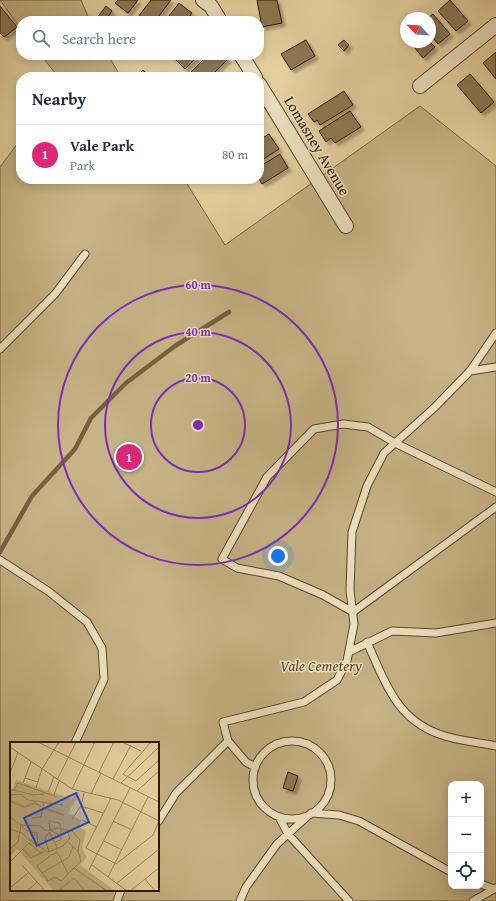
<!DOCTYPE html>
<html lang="en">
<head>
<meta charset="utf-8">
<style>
  body { margin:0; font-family:"Gentium Book Plus",serif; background:#f2f2f3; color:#1f2937 }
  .controls { position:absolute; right:12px; bottom:12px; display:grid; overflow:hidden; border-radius:8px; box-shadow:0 2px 10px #0003 }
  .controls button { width:36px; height:36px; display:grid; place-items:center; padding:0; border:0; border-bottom:1px solid #e0e1e3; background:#fff; color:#1f2937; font:20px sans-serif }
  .compass { position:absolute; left:400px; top:12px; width:36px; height:36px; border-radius:50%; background:#fff; box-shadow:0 2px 10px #0003; rotate:295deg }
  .you { position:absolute; left:278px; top:556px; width:14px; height:14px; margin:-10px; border:3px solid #fff; border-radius:50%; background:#1a73e8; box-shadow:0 0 0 6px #1a73e833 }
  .badge { display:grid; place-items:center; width:26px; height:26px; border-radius:50%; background:#db2777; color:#fff; font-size:13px; font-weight:700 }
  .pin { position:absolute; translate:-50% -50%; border:2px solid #fff; box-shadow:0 1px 4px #0006 }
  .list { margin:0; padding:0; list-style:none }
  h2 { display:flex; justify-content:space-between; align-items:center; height:52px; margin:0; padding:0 16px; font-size:17px }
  h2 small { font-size:13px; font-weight:400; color:#747a83 }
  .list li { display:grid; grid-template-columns:26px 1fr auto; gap:12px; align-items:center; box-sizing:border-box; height:60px; padding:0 16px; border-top:1px solid #e0e1e3 }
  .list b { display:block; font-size:15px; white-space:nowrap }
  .list p { margin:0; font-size:13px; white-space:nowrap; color:#747a83 }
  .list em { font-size:13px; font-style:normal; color:#747a83 }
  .icon { flex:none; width:22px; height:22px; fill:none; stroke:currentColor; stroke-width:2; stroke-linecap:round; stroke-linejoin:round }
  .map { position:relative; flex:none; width:496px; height:901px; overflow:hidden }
  .search { position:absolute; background:#fff; box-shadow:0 2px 10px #0003; left:16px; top:16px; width:248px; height:44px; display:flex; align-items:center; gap:10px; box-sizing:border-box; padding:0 14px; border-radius:16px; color:#747a83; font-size:15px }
  .panel { position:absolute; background:#fff; box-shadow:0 2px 10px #0003; left:16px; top:72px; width:248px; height:112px; border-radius:16px }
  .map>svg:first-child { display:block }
  .green { fill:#c6b486; stroke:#786543; fill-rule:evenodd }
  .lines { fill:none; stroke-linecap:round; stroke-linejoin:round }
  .stream { stroke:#756140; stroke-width:4.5 }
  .building { fill:#8c7954; stroke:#2b1600; filter:url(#shadow) }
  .service-casing { stroke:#5a4628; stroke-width:9 }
  .minor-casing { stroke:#5a4628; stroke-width:16 }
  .service { stroke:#efe3c3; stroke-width:7 }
  .minor { stroke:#efe3c3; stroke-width:14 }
  .ring { fill:none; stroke:#7b2cbf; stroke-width:2 }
  .labels { text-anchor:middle; stroke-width:3; stroke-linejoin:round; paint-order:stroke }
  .street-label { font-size:15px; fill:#2b1600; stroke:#efe3c3 }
  .park-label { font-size:15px; font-style:italic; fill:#5a4528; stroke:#efe3c3 }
  .inset-river { fill:none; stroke:#a6936b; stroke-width:2 }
  .inset-road { fill:none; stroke:#9b8861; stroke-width:1 }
  .view { fill:#1d4ed8; fill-opacity:0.15; stroke:#1d4ed8; stroke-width:2 }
  .inset-edge { fill:none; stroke:#2b1600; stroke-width:2 }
  .centre { fill:#7b2cbf; stroke:#efe3c3; stroke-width:2 }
  .ring-label { font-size:12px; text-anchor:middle; font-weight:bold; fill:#7b2cbf; stroke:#efe3c3; stroke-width:3; stroke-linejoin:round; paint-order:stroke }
</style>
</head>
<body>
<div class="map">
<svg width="496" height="901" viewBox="0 0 496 901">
  <defs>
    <filter id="shadow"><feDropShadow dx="3.5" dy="3.5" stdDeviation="1" flood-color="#0004"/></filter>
  </defs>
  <rect width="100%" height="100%" fill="#e6d4a2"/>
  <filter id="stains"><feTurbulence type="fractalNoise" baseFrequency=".005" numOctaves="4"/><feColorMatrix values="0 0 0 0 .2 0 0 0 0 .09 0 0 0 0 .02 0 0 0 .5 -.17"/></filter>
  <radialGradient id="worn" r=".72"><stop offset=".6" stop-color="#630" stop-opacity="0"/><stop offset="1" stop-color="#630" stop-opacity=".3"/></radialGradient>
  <path class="green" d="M0,0h81l9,21h-69v8z
    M41,55h67l13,22h-63z
    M420,106l76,60v735h-496v-734l21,-28v40h163l41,66zM11,743h147v147h-147zM451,784h30v102h-30z"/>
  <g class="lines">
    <path class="stream" d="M0,552l32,-56 43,-47 16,-31 35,-35 49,-37 54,-34"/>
  </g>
  <path class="building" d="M118,0h20l-10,13 -13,-10z
    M151,0h20l-16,21h-20z
    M257,0h20l5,23 -20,4z
    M450,0l18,21 -12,10 -18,-20z
    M179,3l13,10 -6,8h-21z
    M0,6l17,21 -13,10 -4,-4z
    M106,6l6,5 -7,10h-4l-4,-3z
    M433,14l17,20 -12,10 -8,-10v-16h-2z
    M306,40l9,16 -24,14 -10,-16z
    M344,40l5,5 -5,6 -6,-6z
    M410,42h20l5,5 -12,11z
    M496,52v27l-13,-16z
    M171,55h28l-14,14z
    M208,55h15l5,4 -18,18h-22l-1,-1z
    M143,70l8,7h-15z
    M470,74l24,28 -13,11 -24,-28z
    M344,91l9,14 -33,20 -3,-5 -3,2 -6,-8z
    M350,111l11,16 -26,16 -4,-5 -5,4 -7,-11z
    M269,134l10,15 -20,13v-22z
    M280,154l8,14 -26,16 -3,-5v-12z
    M288,772l10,4 -5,15 -10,-3z"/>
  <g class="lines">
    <defs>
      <path id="service" d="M0,349l55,-55 30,-40
        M470,371l26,-4
        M496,492l-101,-49 -27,-16 -25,-3 -29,5 -47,48 -45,82 15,9 42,8 44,19 30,17 143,-105
        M0,560l48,31 39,31 15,26 2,31 -29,64
        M367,642c17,38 29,77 72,92 18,7 39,8 57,12
        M349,652l43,-21 44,2 60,-10
        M253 780a39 39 0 1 1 78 0a39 39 0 1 1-78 0Z
        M255,767l-9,-5 -18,-21 -5,-19 81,-20 33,-22 10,-19 7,-37 -4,-34 2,-58 15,-46 17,-33 51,-46 35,-36 26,-38
        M279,817l9,17 61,67
        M158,822l18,-29 52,-52
        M481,884l13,5
        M117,901l4,-11
        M240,901l6,-14 31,-43 34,-31 28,2 20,6 92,51
        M473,901l23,-13"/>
      <path id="minor" d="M203,0l8,6 9,15
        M241,55l14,22
        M259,84l87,142
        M420,86l76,-61"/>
    </defs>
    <use href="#service" class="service-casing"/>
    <use href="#minor" class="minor-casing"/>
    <use href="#service" class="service"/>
    <use href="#minor" class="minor"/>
  </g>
  <g class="ring">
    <circle cx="198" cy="425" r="47"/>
    <circle cx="198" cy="425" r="93"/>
    <circle cx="198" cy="425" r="140"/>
  </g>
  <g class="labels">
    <g class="street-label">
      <text transform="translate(317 146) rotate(59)" y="5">Lomasney Avenue</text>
    </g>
    <g class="park-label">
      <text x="321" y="671">Vale Cemetery</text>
    </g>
  </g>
  <g transform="translate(10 742)">
    <rect width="149" height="149" fill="#e6d4a2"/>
    <path d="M6,38l56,19 4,-7 4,1 -12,20 13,7 -2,7 7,4 -4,18 5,8 -7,8 35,26h-61l-37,-42 -7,7 2,-16 -2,-2v-50l3,1z" fill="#c6b486"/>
    <path class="inset-river" d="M0,59l14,6 11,-4 7,4M34,66l20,7"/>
    <path class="inset-road" d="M28,0l121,60M112,0l19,9M141,0l-28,32 13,7 23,-21M0,5l62,42 46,11 41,21M89,30l15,-30M0,31l8,-21M15,36l13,4M103,37l18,-34M47,38l19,-38M13,41l8,-21M111,41l38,-36M26,46l6,-19 17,-27M62,47l23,-47M0,48h4l4,-7 39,14M4,48l19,5 11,-1M127,49l22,-20M38,50l6,-15M81,52l10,-21M0,53l10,-1 8,6 35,5M44,53l5,-14M101,56l-25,50 30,16 37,-29 6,-14M71,64l22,7M0,75l11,8 19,1 6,5 12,-3 14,3 8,9 -2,11 3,10 -20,20 -6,-4 -7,4 -11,-15 14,-11 6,-2M22,76l9,-1 3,-14M62,77l9,-13 3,-13M72,78l15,7M103,79l19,9M0,87l12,4 9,8 5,-9M39,90l-4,6 4,14M39,90l9,17M94,99l18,9M45,100l6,-2v-14l-2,-3 -10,-2 1,9 11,6M58,100l10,9M19,101l13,11M0,107l8,-7 3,-17 6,6 10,2 1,12M13,107l8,9 14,-7M46,107l12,25M0,120l21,-21 17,11 15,-6 7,-8 -3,-7M12,123l23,26M82,123l35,26M64,126l33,23M79,128l41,-82M32,131l27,-16 4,-11M98,135l40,-80M135,137l10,12M107,141l42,-34M0,146l19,-16M17,149l10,-9M48,149l16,-13 11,13M120,149l29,-23"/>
    <path class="view" d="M66,51l13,29 -52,24 -13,-28z"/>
    <rect width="149" height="149" class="inset-edge"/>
  </g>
  <circle cx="198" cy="425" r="6" class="centre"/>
  <g class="ring-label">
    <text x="198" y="289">60 m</text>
    <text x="198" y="336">40 m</text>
    <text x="198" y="382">20 m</text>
  </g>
  <rect width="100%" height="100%" filter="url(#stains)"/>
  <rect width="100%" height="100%" fill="url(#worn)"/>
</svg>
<div class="controls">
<button>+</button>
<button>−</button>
<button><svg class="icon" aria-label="locate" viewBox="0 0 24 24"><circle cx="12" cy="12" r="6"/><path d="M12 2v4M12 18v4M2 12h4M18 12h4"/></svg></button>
</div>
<svg class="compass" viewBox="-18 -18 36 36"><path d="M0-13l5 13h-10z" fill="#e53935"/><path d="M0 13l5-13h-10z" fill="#747a83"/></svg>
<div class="you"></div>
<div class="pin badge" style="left:129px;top:457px">1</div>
<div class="search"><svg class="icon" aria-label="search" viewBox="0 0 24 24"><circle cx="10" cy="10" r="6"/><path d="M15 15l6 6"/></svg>Search here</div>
<section class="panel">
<h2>Nearby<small></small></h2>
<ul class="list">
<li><span class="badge">1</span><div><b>Vale Park</b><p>Park</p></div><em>80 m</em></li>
</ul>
</section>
</div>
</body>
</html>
